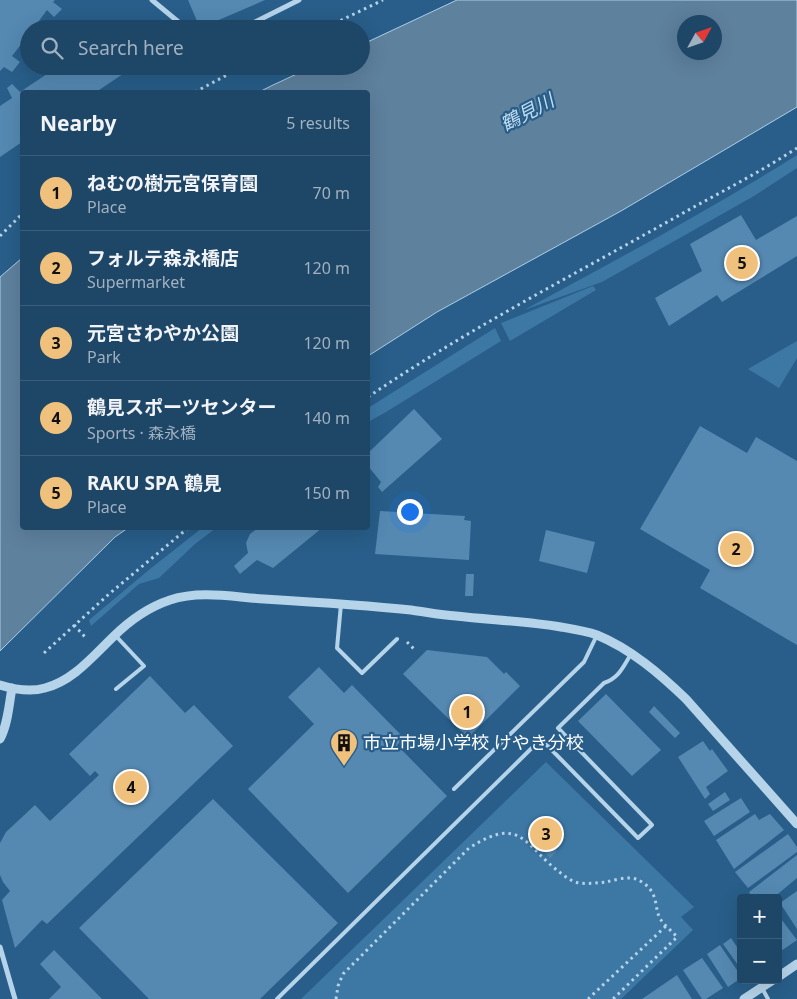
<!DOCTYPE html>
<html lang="en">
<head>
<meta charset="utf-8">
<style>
  body { margin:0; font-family:"Noto Sans","Noto Sans JP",sans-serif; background:#264d6d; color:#f1f3f6 }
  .controls { position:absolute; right:15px; bottom:15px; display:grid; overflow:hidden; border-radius:5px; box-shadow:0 5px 20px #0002 }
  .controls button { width:45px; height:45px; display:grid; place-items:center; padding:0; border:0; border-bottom:1px solid #3c5e7b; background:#1e4667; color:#f1f3f6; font:25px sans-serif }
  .compass { position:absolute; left:677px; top:15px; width:45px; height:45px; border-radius:50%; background:#1e4667; box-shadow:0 5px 20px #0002; rotate:50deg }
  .you { position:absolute; left:409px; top:511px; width:18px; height:18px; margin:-12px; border:4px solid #fff; border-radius:50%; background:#1a73e8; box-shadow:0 0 0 8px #1a73e833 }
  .badge { display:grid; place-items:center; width:32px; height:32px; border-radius:50%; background:#f0c17c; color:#111; font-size:16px; font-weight:700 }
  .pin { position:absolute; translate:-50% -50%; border:2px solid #fff; box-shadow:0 1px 5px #0006 }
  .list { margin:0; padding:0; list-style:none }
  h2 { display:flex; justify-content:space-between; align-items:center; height:65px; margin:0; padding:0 20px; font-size:21px }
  h2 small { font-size:16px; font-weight:400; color:#a1b1c0 }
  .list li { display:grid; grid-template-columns:32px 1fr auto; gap:15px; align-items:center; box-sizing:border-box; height:75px; padding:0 20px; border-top:1px solid #3c5e7b }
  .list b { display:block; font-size:19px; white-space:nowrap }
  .list p { margin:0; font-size:16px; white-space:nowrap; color:#a1b1c0 }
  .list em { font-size:16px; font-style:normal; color:#a1b1c0 }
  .icon { flex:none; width:28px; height:28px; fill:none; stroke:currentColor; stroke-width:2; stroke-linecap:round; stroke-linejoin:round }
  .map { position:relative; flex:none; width:797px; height:999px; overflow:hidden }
  .search { position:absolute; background:#1e4667; box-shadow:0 5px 20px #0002; left:20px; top:20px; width:350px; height:55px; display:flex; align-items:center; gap:12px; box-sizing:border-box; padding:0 18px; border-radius:28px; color:#a1b1c0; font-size:19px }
  .panel { position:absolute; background:#1e4667; box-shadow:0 5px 20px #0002; left:20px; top:90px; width:350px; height:440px; border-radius:5px }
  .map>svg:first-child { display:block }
  .green { fill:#3d78a5 }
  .water { fill:#5e819e; stroke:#aacfe9; fill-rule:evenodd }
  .building { fill:#5589b2 }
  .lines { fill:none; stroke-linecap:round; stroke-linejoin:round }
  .path { stroke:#b5d3e9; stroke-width:3; stroke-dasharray:2.5 4; stroke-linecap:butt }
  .service { stroke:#b5d3e9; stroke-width:4 }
  .minor { stroke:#b5d3e9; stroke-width:5 }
  .tertiary { stroke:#b5d3e9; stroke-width:9 }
  .labels { text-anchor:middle; stroke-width:4.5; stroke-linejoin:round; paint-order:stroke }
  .poi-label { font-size:18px; fill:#fff; stroke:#285e89; text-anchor:start }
  .water-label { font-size:19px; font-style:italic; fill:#c1dcf0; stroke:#285e89 }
</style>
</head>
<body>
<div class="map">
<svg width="797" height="999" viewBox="0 0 797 999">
  <rect width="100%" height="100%" fill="#285e89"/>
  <path class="green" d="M797,155v13l-43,28 -152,86 -78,28c92,-50 184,-99 273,-155z
    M593,286l3,4 -86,51 -9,-18z
    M495,328l6,13 -115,71 -18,10v-14z
    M797,341v17l-18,30 -31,-19z
    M202,528h14l-21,16 -36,34 -20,6 -48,42 -2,-6 61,-51z
    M546,762l148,145 -13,10 12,13 -72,69h-320z"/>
  <path class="water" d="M457,0h340v107l-176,104 -184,101 -69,44v-264h-109l14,-7 41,-19h47v-21zM684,22h30v30h-30z
    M22,258v270h106l-13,9 -115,114v-374z"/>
  <path class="building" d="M0,0h55l-2,2 9,7 -8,8 -7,-7 -14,19h-4v5l-17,22 8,6 -8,10 -8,-5 -4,4z
    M188,0h77l-65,28z
    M59,66h76l-39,26h-74v50l-22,15v-51l12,-8 -5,-10 5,-4 8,8z
    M741,215l15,25 41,-24v40l-75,46 -5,-7 -48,31 -14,-28 47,-27 -12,-27z
    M414,409l28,30 -60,53 -4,-5 3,-5 -13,-16v-13z
    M700,426l47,27 9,-16 41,24v184l-97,-57 10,-18 -70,-41z
    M380,511l85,5 -1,4 7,1 -2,39 -94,-6z
    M258,528h64l-49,40 -16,-8 -17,14 -6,-8 14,-13 -2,-10 4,-9z
    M546,530l49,12 -8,31 -48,-12z
    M466,574h8l-1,22h-8z
    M427,650l60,7 17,17 2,-2 14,14 -52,52 -65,-64z
    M319,667l25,26 8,-8 52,53 -7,7 50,51 -99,97 -100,-104 66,-65 -26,-27z
    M150,676l35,37 9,-8 39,41 -186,178 -5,-4 -27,28 -13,-48 8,-9 -7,-9 -3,-7v-32l6,-11 29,-27 15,16 49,-46 -4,-4 -5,5 -21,-22z
    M606,694l55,56 -29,26 -54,-55z
    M654,706l26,27 -5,5 -26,-26z
    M703,741l7,10 2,-2 16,22 -22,16 4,7 -5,5 -27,-42z
    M725,792l5,8 -17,11 -5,-7z
    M741,798l9,14 -36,24 -10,-15z
    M213,799l125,124 -78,76h-111l-70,-71z
    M755,814l4,6 11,-6 14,16 -50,39 -18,-29z
    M788,834l9,13v5l-49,36 -13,-16z
    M547,840l10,11 -7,7 -10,-11z
    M797,855v23l-24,20h-20l-4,-6z
    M797,891v38l-17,-26z
    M778,915l19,25 -19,13z
    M731,938l10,15v9l-3,3 -15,-21z
    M720,945l21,31v2l-13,9 -21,-33z
    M54,950l48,49h-53l12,-12 -21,-23z
    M702,958l21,30 -17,11h-4l-19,-29z
    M677,975l15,24h-50z"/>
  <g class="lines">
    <path class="path" d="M323,29l60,-29
      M225,66l5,8
      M195,92l49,-26
      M0,236l22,-22
      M368,397c103,-70 215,-127 324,-189 35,-19 71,-38 105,-60
      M74,625l12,13
      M407,642l8,8
      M44,653l65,-59 79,-66
      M336,999l2,-13 5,-12 126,-126c54,-34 54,-2 93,26 5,4 11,8 17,9 9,1 18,0 27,-1 9,-2 21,-6 30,-3 3,1 8,4 10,6 13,11 8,25 15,35 4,6 11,11 16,17l-64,62
      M588,999l78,-73"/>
    <path class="service" d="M341,604l-4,44 25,25 35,-34
      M115,635l29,31 -28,23
      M454,789l130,-127 13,-27
      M762,988l6,11
      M277,999l264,-260 97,99 14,-13 -94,-97 46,-45c15,-5 19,-16 27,-29"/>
    <path class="minor" d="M152,0l35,29
      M241,29l58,-29
      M0,947l15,52"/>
    <path class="tertiary" d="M0,685c13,4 31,7 45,3 28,-7 48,-32 68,-51 16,-16 36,-30 57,-37 30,-10 63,-3 94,-1 49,3 98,6 147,11 15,2 30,5 45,6 35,4 70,5 105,11 12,2 25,4 36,8 34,14 63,39 89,64l111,125
      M0,739c8,-15 9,-35 12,-51
      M778,977l19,-13
      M744,999l29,-19"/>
  </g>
  <defs>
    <symbol id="building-pin" viewBox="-11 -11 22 30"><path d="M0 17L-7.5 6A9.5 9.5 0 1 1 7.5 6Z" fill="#f0c17c" stroke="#285e89"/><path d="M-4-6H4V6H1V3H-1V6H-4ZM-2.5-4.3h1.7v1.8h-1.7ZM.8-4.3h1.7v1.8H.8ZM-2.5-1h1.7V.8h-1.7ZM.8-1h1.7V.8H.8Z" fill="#111"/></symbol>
  </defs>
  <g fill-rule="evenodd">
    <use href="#building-pin" x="328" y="727" width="32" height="43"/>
  </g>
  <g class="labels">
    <g class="poi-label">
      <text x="363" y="749">市立市場小学校 けやき分校</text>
    </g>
    <g class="water-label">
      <text transform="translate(527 112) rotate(-28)" y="7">鶴見川</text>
    </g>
  </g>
</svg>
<div class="controls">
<button>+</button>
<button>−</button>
</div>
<svg class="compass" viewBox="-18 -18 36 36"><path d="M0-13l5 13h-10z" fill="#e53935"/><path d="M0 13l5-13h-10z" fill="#a1b1c0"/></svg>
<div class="you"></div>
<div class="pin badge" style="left:467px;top:712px">1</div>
<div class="pin badge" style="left:736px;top:549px">2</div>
<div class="pin badge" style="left:546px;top:834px">3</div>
<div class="pin badge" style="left:131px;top:787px">4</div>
<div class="pin badge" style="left:742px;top:263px">5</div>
<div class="search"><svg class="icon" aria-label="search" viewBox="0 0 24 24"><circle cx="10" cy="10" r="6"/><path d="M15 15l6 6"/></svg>Search here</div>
<section class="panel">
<h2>Nearby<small>5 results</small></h2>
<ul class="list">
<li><span class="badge">1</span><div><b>ねむの樹元宮保育園</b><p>Place</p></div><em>70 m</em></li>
<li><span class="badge">2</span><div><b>フォルテ森永橋店</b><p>Supermarket</p></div><em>120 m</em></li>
<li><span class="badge">3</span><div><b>元宮さわやか公園</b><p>Park</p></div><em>120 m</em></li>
<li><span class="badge">4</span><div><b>鶴見スポーツセンター</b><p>Sports · 森永橋</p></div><em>140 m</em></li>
<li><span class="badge">5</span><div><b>RAKU SPA 鶴見</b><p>Place</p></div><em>150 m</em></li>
</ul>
</section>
</div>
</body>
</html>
